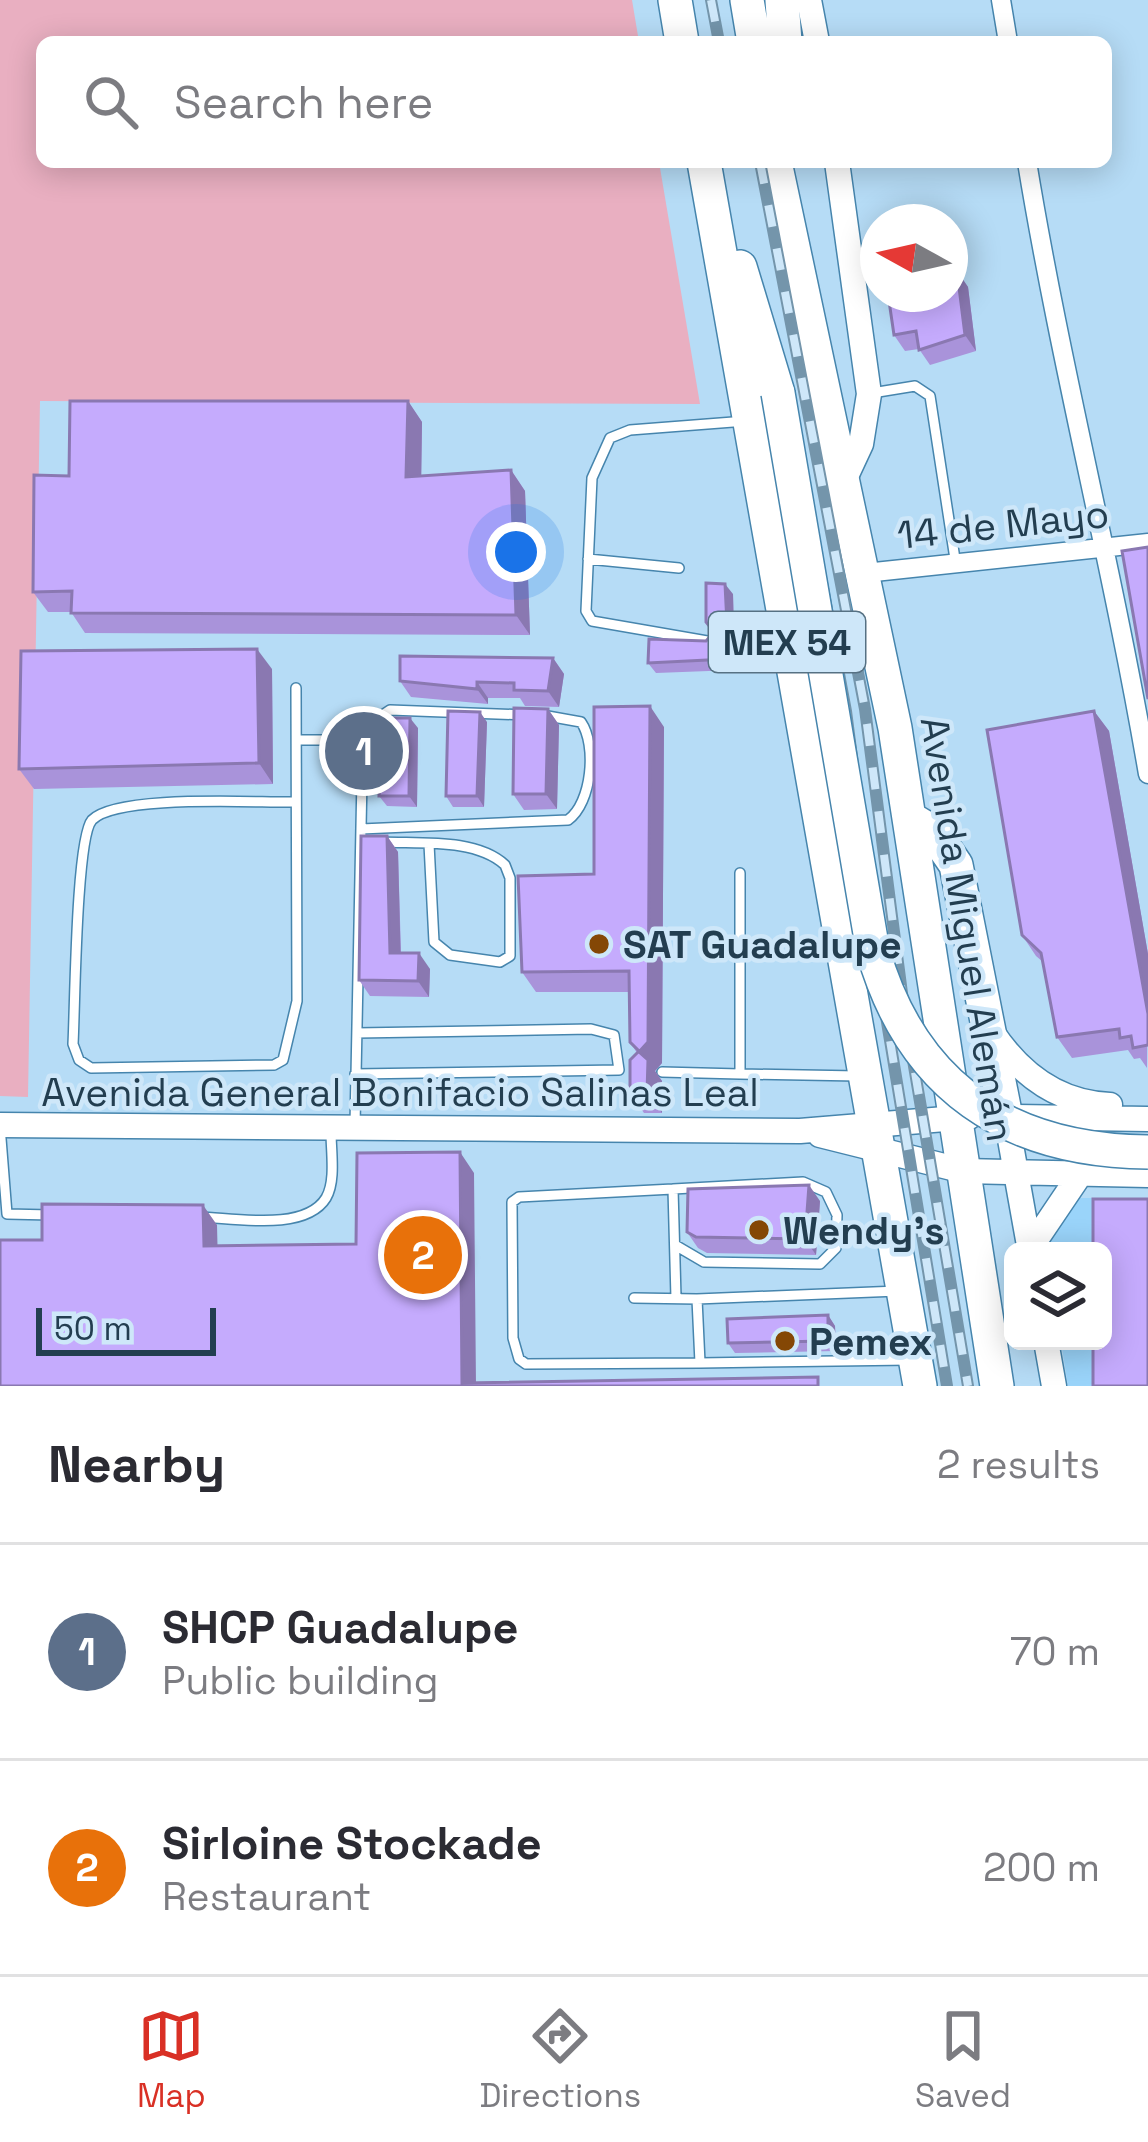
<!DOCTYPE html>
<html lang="en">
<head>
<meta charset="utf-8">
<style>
  body { margin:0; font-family:"Space Grotesk",sans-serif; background:#f7f7f7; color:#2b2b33 }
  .controls { position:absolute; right:36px; bottom:36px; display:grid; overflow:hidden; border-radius:18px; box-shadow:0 6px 30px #0003 }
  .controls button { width:108px; height:108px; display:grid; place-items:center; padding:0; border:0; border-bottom:3px solid #e1e1e2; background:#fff; color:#2b2b33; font:60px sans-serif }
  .compass { position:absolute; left:860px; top:204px; width:108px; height:108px; border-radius:50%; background:#fff; box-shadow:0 6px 30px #0003; rotate:278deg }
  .scale { position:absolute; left:36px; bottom:30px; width:180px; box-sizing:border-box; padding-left:12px; border:6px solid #233e50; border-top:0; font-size:33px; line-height:42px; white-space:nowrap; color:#233e50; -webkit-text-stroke:9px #cee7f9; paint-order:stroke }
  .you { position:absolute; left:516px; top:552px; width:42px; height:42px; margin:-30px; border:9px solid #fff; border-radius:50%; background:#1a73e8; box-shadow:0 0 0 18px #1a73e833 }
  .badge { display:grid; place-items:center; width:78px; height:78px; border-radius:50%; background:#d93025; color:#fff; font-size:39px; font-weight:700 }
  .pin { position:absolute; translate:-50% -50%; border:6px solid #fff; box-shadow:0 3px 12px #0006 }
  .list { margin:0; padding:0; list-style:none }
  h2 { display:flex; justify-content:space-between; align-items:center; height:156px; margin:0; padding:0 48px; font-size:51px }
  h2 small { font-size:39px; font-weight:400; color:#7c7c81 }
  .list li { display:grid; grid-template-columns:78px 1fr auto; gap:36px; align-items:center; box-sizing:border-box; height:216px; padding:0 48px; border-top:3px solid #e1e1e2 }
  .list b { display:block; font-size:45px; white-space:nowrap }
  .list p { margin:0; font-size:39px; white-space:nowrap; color:#7c7c81 }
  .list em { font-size:39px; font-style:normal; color:#7c7c81 }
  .icon { flex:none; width:66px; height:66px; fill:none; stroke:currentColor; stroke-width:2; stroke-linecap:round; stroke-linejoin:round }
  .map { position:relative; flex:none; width:1148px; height:1386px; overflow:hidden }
  .search { position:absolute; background:#fff; box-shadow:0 6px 30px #0003; left:36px; right:36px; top:36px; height:132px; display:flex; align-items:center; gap:30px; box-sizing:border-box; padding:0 42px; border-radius:18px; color:#7c7c81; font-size:45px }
  .sheet { height:588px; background:#fff }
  nav { display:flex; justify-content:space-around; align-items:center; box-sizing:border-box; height:168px; border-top:3px solid #e1e1e2; background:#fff; font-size:33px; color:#7c7c81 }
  nav a { display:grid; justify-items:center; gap:6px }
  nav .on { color:#d93025 }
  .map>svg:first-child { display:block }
  .built { fill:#9ad4fa }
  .grass { fill:#e9afc1 }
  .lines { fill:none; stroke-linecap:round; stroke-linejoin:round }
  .service-casing { stroke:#4685ad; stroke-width:12 }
  .minor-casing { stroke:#4685ad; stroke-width:21 }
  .tertiary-casing { stroke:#4685ad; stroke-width:27 }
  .trunk-casing { stroke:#4685ad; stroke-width:36 }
  .service { stroke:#fff; stroke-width:9 }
  .minor { stroke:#fff; stroke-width:18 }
  .tertiary { stroke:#fff; stroke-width:24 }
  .trunk { stroke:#fff; stroke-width:33 }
  .rail-casing { stroke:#7495ab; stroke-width:12 }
  .rail { stroke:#cee7f9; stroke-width:8; stroke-dasharray:22; stroke-linecap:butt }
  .trunk-bridge-casing { stroke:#4685ad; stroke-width:36; stroke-linecap:butt }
  .trunk-bridge { stroke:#fff; stroke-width:33 }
  .wall { fill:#a993da }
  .shaded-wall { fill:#8a78b1 }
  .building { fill:#c5abfd; stroke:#8a78b1; stroke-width:3 }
  .poi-dot { fill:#844705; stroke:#cee7f9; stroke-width:4.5 }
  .labels { text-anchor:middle; stroke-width:9; stroke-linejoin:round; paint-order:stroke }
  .shield { fill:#cee7f9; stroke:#567183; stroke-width:3 }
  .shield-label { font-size:36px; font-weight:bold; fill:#233e50 }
  .street-label { font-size:39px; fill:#233e50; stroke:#cee7f9 }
  .poi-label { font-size:39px; font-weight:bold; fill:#233e50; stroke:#cee7f9; text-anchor:start }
</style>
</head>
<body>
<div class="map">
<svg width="1148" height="1386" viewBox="0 0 1148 1386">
  <rect width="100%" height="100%" fill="#b6dcf6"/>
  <path class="built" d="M1074,1198h74v188h-80l-7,-45h42v-90h-55l-3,-20z"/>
  <path class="grass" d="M0,0h632l7,42h-597v120h617l41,242 -660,-3 -12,696 -28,-1z"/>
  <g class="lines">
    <defs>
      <path id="service" d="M872,393l43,-7 15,10 25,163
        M588,559l91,9
        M713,642l-121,-21 -6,-10 6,-133 18,-40 20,-8 116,-9
        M734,644h48
        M297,740h65
        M296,802c-39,1 -179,-8 -204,18 -16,18 -17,189 -19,224l6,16 12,8 183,-3 9,-5 14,-59 -1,-313
        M361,829l207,-9c24,-17 29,-75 13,-98l-39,-7
        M382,842c37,2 94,-4 123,23l5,13v78l-10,6 -50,-7 -16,-13 -5,-98
        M740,873v201l118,2
        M662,1072l78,2
        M355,1074l264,-4 -5,-35 -23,-6 -234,4
        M355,1125l8,-397 27,-18 136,5
        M0,1126l7,88 44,1
        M673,1189l130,-7 23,10 11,23 -1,33 -16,16 -116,-2 -29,-17
        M200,1217c34,1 105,15 126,-19 10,-17 5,-46 5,-66
        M898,1291l-201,8 3,64 210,-3
        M634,1298l63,1
        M676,1298l-3,-109 -154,8 -7,5 1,136 6,21 7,5 174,-1"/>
      <path id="minor" d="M1001,0l7,42
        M1027,162c34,207 86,406 121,612
        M865,573l283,-30"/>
      <path id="tertiary" d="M809,0l8,42
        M837,162l32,232 -8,50 -20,43
        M992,1032c28,42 66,71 118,73
        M1006,1117l24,134
        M1010,1117l138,2
        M0,1125l800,6 169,-14
        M820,1135l144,36 184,4
        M1029,1250l52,-77
        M1046,1341l8,45"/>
      <path id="trunk" d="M675,0l7,42
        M747,0l7,42
        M782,0l3,42
        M704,162l216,1224
        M775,162l120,566 102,658
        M740,267l38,126
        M909,818l25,15 22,32 50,252"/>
    </defs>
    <use href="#service" class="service-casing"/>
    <use href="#minor" class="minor-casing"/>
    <use href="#tertiary" class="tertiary-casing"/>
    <use href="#trunk" class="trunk-casing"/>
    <use href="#service" class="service"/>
    <use href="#minor" class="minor"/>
    <use href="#tertiary" class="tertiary"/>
    <use href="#trunk" class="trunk"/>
    <defs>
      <path id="rail" d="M711,0l8,42
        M760,162l105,547 38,292 65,385
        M794,433l52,278 38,293 63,382"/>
    </defs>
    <use href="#rail" class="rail-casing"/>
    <use href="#rail" class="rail"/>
    <defs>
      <path id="trunk-bridge" d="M778,393l95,558c39,136 135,200 275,201"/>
    </defs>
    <use href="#trunk-bridge" class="trunk-bridge-casing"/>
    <use href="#trunk-bridge" class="trunk-bridge"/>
  </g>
  <path class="wall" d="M957,271l11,16 8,64 -46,14 -11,-16 -14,2 -11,-16z
    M408,401l14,21 -1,54 90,-6 14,21 5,144 -445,-2 -14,-21h-23l-15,-20 36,-116z
    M733,594l1,41 -7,8 7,10 1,17 -79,3 -8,-10 58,-22 7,-8 -7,-11z
    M553,658l11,16 -5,33 -34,-1 -5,-8h-32v6l-77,-7 -11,-16z
    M272,669l1,115 -239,5 -15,-20z
    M548,709l11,16 -2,84 -33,1 -11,-16z
    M1094,711l15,20 39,223 -1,114 -7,-10 -6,1 -6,-9 -56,8 -15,-21 -14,-75 -7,-6 -14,-21z
    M487,722l-3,85h-31l-7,-11z
    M664,727l-2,336 -7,8 7,10v32h-18l-14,-20 7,-40 -7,-11 -1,-50h-93l-14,-20 72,-98z
    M418,728l-1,79 -30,-1 -8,-10z
    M387,836l11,16 3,101 29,16 -1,28 -59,-1 -11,-16z
    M820,1201l-4,54 -109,-2 -9,-5 -11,-16z
    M828,1315l7,11 1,25 -101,2 -7,-10z"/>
  <path class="shaded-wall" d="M957,271l11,16 8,64 -11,-16z
    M408,401l14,21 -1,75 -15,-20z
    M511,470l14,21 5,144 -14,-20z
    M725,584l8,10 1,41 -7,8 7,10 1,17 -8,-11 -9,-25z
    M257,649l15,20 1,115 -14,-21z
    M553,658l11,16 -5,33 -11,-16z
    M477,682l11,16v6l-11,-15z
    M650,706l14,21 -2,336 -7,8 7,10v32l-15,-20 -8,-41z
    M548,709l11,16 -2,84 -11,-15z
    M1094,711l15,20 39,223v60z
    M480,712l7,10 -3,85 -7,-11z
    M410,718l8,10 -1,79 -8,-11z
    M387,836l11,16 3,117 -11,-16z
    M419,953l11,16 -1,28 -11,-16z
    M460,1152l14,21 2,213 -14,-3z
    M809,1185l11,16 -4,54 -11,-16z
    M203,1205l14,20 1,42 -14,-21z
    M828,1315l7,11 1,25 -8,-10z"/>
  <path class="building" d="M957,271l8,64 -46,15 -3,-19 -22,4 -6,-41h62v-22z
    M70,401h338l-2,76 105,-7 5,145 -445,-2 1,-22 -39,1 1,-117 35,1z
    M1148,547v152l-26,-148z
    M706,583l19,1 2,40 -9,10 9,8v17l-79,4 1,-24 57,2 8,-9 -8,-10z
    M257,649l2,114 -240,6 2,-118z
    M400,656l153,2 -5,33 -34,-1v-7l-37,-1v7l-77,-8z
    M650,706l-2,336 -9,10 9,8 -1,33h-17v-33l9,-9 -9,-9 -1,-71 -107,1 -4,-96 76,-2v-167z
    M514,708l34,1 -2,85h-33z
    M448,711l32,1 -3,84h-31z
    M1094,711l54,303v31l-15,3 -2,-12 -11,2 -1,-9 -62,8 -16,-84 -19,-18 -35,-205z
    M381,718h29l-1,78h-30z
    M361,836h26l3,117h29l-1,28 -59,-1z
    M460,1152l2,231 356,-6v9h-818v-146h42v-36l161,1 1,41 152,-2 1,-91z
    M809,1185l-4,54 -109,-2 -9,-5 1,-43z
    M1093,1199h55v187h-55v-45h10v-90h-10z
    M828,1315v26l-100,2 -1,-24z"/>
  <g class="poi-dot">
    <circle cx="599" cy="944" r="12"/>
    <circle cx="759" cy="1230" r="12"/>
    <circle cx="785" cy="1341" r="12"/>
  </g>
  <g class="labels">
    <rect class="shield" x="709" y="612" width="156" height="60" rx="9"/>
    <g class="shield-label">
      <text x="787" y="655">MEX 54</text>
    </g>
    <g class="street-label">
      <text transform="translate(1003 524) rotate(-6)" y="14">14 de Mayo</text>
      <text transform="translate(968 929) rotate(81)" y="14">Avenida Miguel Alemán</text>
      <text x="400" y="1106">Avenida General Bonifacio Salinas Leal</text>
    </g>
    <g class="poi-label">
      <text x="623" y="958">SAT Guadalupe</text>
      <text x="783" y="1244">Wendy's</text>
      <text x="809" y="1355">Pemex</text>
    </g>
  </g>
</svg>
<div class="controls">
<button><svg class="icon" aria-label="layers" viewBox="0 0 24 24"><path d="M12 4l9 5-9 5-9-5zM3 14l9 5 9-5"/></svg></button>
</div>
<svg class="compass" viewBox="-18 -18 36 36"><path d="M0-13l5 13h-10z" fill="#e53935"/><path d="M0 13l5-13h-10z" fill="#7c7c81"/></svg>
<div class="scale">50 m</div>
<div class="you"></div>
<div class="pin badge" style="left:364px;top:751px;background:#5c6f8a">1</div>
<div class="pin badge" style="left:423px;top:1255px;background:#e8710a">2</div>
<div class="search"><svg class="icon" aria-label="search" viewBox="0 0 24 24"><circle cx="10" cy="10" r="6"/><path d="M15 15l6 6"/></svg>Search here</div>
</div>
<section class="sheet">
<h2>Nearby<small>2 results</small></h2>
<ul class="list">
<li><span class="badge" style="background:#5c6f8a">1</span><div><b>SHCP Guadalupe</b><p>Public building</p></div><em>70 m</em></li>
<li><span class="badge" style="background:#e8710a">2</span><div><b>Sirloine Stockade</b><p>Restaurant</p></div><em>200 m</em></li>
</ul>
</section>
<nav>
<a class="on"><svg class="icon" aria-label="map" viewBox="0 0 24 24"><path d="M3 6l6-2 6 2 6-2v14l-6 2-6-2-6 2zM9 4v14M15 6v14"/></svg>Map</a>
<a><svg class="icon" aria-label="directions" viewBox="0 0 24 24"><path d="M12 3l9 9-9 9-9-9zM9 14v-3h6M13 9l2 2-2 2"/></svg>Directions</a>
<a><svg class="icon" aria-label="saved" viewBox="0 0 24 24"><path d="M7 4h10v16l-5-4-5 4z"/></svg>Saved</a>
</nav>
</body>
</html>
